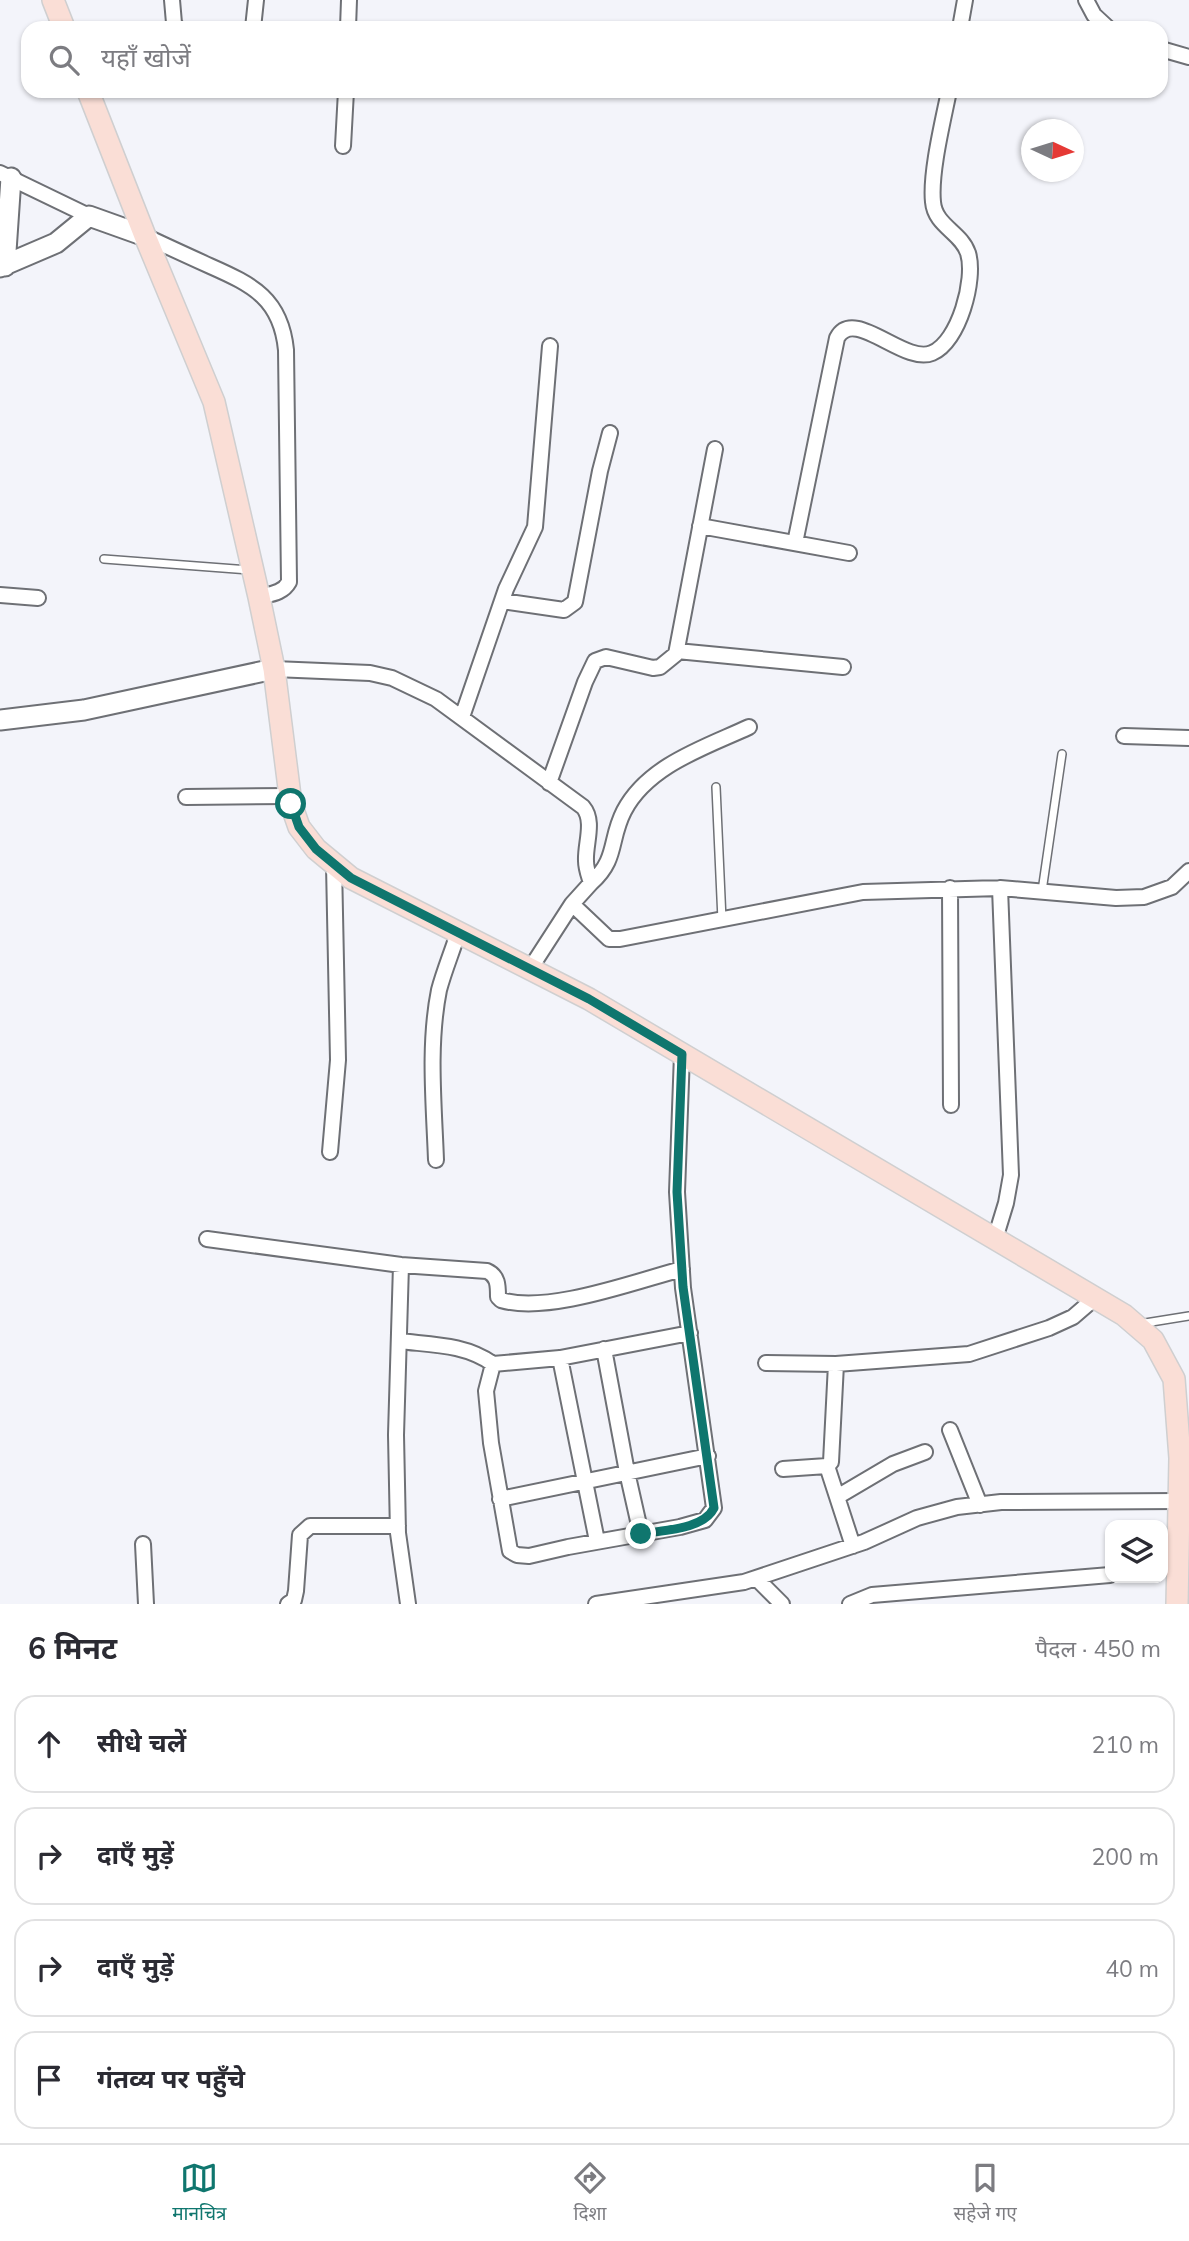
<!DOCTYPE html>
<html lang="hi">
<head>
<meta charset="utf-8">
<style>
  body { margin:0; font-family:Mulish,"Noto Sans Devanagari",sans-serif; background:#f7f7f7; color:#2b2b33 }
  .controls { position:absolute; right:21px; bottom:21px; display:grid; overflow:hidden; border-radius:14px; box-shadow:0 2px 5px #0004 }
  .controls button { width:63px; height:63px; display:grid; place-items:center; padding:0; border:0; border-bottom:2px solid #e1e1e2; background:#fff; color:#2b2b33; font:35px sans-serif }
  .compass { position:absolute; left:1021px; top:119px; width:63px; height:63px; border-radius:50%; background:#fff; box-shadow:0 2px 5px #0004; rotate:94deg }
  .stop { position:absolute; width:21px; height:21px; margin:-16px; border:5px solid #0f766e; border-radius:50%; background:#fff }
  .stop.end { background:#0f766e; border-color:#fff; box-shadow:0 2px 7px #0008 }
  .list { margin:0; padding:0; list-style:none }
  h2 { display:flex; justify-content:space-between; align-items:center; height:91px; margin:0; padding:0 28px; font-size:30px }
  h2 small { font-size:23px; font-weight:400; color:#7c7c81 }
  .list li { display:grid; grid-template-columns:46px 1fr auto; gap:21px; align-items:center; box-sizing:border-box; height:98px; margin:0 14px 14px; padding:0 14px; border:2px solid #e1e1e2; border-radius:21px }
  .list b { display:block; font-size:26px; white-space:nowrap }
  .list em { font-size:23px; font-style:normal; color:#7c7c81 }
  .icon { flex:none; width:38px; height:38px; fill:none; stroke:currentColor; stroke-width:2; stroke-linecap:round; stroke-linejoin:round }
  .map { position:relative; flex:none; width:1189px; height:1604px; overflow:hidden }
  .search { position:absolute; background:#fff; box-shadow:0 2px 5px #0004; left:21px; right:21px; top:21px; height:77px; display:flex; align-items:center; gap:18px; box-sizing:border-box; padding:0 24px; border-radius:21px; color:#7c7c81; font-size:26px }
  .sheet { height:539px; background:#fff }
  nav { display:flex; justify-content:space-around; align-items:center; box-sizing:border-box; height:98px; border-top:2px solid #e1e1e2; background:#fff; font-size:19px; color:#7c7c81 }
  nav a { display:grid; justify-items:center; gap:4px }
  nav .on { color:#0f766e }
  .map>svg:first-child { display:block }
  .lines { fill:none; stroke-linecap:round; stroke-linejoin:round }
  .lane-casing { stroke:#6e7075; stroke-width:10 }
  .street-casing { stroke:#6e7075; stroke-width:18 }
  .secondary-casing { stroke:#6e7075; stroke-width:23 }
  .primary-casing { stroke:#cfcfd0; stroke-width:24 }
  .lane { stroke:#fff; stroke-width:7 }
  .street { stroke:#fff; stroke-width:14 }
  .secondary { stroke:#fff; stroke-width:19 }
  .primary { stroke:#faded6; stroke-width:21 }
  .route { stroke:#0f766e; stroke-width:9 }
</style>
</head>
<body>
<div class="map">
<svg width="1189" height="1604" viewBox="0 0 1189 1604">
  <rect width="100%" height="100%" fill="#f3f4fa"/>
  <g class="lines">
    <defs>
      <path id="lane" d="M104,559l145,11
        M716,787l6,133
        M1042,891l20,-137
        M1139,1324l50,-8"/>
      <path id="street" d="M172,0l2,23 3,5
        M1086,0l8,15 14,13
        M253,28l3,-28
        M348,28l1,-28
        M960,28l5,-28
        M1161,49l28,8
        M343,146l3,-55
        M0,173l89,43
        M145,236c21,10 43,20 65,30 43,19 71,33 76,84l3,232c-6,11 -18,12 -30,15
        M700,526l149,27
        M795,543l42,-205c17,-32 67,27 95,15 27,-11 44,-74 36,-100 -7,-21 -33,-27 -35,-51 -3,-29 10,-81 16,-111
        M0,595l38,3
        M502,601l62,9 11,-8 25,-131 10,-38
        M677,651l166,16
        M274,669l96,4 22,5 44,21 147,108c12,14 2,37 3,54 0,8 3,15 5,22l-19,21
        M462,717l44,-128 29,-62 15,-181
        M1124,736l65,2
        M549,783l36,-101 10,-21 11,-4 47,11 7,-1 16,-13 39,-205
        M186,797l104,-1
        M591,883c27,-24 18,-43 33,-72 24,-46 82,-64 125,-84
        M950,888l1,217
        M530,969l42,-65 37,35h11l243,-47 137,-4 116,10 28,-1 28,-10 17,-16
        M682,1054l-5,138 6,96 31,220 -9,12 -25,7 -112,20 -39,9 -12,-1 -7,-4 -19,-108 -5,-52 7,-27 67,-6 130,-25
        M330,1152l8,-92 -4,-195
        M436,1160c-2,-55 -8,-115 3,-170 5,-19 13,-38 19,-57
        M207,1239l194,26 86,6c11,5 11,14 11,26l3,3c47,14 132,-18 181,-31
        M995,1239l11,-36 5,-28 -11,-287
        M401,1265l-5,170 2,98 10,71
        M399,1341c33,4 66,3 94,23
        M604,1349l23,123 14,62
        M560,1358l37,183
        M766,1363l70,1 133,-10 80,-26 24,-11 22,-19
        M950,1430l30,75
        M827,1466l26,80
        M783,1469l44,-3 4,-4 5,-98
        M837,1497l56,-33 32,-12
        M500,1499l208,-43
        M143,1544l3,60
        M756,1578l26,26
        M288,1604l6,-4 2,-9 4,-56 10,-9h88
        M596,1604l148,-22 120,-40 53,-24 40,-11 44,-5 178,-1
        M850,1604l22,-9 238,-20"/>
      <path id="secondary" d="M5,266l6,-88
        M0,267l56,-24 33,-27 56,20
        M0,720l84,-10 190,-41"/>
      <path id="primary" d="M53,0l11,28
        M88,91l57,145 69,166 45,195 15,72 17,135 8,23 17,22 35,29 238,121 535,316 29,25 21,39 6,79 -3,146"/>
    </defs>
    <use href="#lane" class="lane-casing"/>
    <use href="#street" class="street-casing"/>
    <use href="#secondary" class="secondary-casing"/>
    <use href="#primary" class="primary-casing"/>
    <use href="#lane" class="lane"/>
    <use href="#street" class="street"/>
    <use href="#secondary" class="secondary"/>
    <use href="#primary" class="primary"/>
  </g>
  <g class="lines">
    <path class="route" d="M291,804l8,23 17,22 35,29 238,121 93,55 -5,138 6,95 31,221c-11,22 -52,22 -73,26"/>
  </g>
</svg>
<div class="controls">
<button><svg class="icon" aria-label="layers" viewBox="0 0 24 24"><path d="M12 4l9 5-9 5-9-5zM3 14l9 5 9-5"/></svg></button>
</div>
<svg class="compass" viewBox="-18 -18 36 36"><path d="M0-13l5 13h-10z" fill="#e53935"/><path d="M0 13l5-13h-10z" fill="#7c7c81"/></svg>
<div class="stop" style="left:291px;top:804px"></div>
<div class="stop end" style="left:641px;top:1534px"></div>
<div class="search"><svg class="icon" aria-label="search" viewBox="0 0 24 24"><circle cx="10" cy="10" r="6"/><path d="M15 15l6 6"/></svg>यहाँ खोजें</div>
</div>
<section class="sheet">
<h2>6 मिनट<small>पैदल · 450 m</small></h2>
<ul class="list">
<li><svg class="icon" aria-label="ahead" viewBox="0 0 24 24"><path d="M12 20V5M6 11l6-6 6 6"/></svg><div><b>सीधे चलें</b></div><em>210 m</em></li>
<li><svg class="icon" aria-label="right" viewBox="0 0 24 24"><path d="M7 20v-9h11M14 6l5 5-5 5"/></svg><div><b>दाएँ मुड़ें</b></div><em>200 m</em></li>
<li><svg class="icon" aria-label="right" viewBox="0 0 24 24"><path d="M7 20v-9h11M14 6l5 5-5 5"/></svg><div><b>दाएँ मुड़ें</b></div><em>40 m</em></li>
<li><svg class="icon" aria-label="arrive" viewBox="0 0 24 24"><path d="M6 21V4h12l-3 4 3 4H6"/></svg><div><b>गंतव्य पर पहुँचे</b></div></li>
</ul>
</section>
<nav>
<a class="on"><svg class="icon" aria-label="map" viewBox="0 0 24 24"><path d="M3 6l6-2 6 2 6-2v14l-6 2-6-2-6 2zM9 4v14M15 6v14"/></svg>मानचित्र</a>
<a><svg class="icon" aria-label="directions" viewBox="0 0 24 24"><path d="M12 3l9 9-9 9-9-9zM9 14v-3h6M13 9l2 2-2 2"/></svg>दिशा</a>
<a><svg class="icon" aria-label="saved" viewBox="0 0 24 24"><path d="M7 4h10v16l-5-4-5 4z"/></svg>सहेजे गए</a>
</nav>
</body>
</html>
